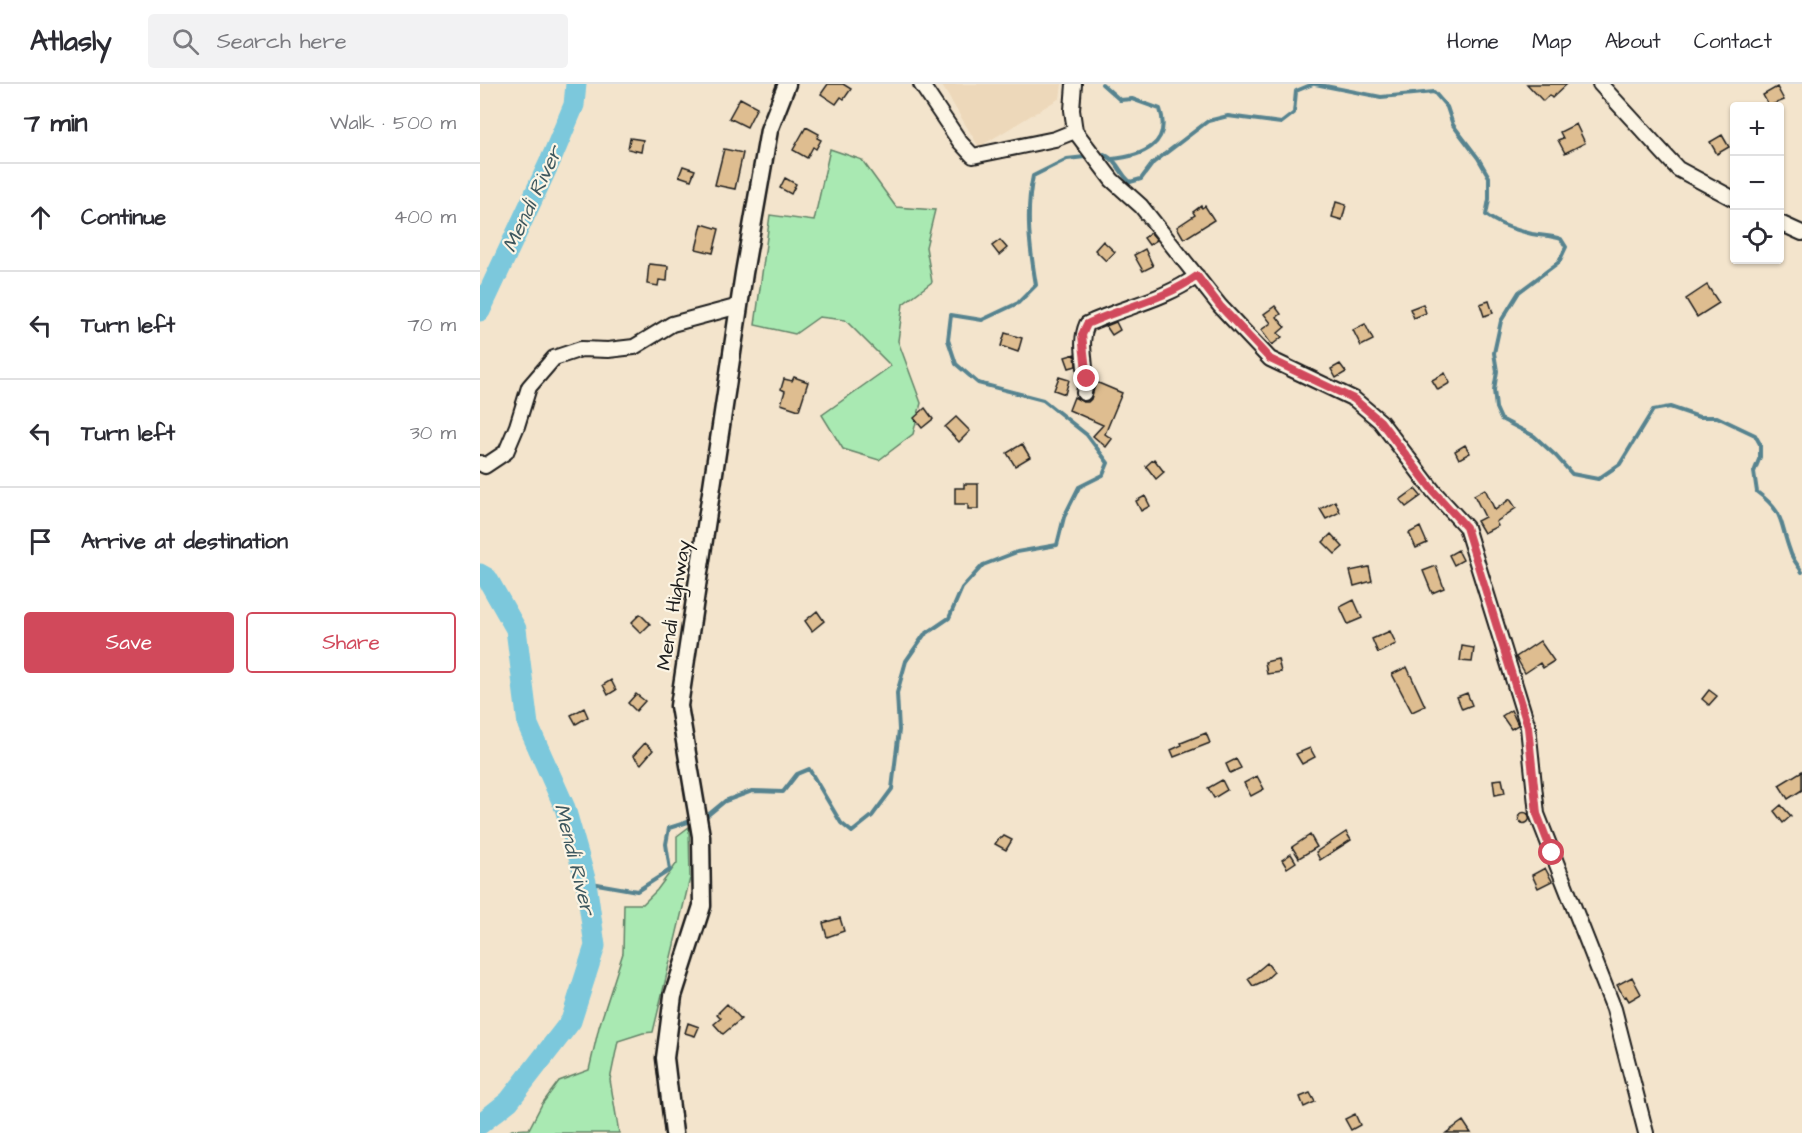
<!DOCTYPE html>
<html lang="en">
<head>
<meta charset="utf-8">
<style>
  body { margin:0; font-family:"Architects Daughter",sans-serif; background:#f2f2f3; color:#2b2b33 }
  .controls { position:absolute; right:18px; top:18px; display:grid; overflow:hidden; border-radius:6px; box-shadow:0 2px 4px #0004 }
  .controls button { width:54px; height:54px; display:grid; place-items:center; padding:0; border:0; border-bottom:2px solid #e1e1e2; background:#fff; color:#2b2b33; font:30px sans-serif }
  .stop { position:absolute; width:18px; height:18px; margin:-14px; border:4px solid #d1495b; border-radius:50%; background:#fff }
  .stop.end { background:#d1495b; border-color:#fff; box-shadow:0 2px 6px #0008 }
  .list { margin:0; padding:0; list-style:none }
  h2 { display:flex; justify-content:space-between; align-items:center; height:78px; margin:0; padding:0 24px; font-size:26px }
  h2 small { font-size:20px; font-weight:400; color:#7c7c81 }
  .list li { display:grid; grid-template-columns:39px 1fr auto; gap:18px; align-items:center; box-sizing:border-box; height:108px; padding:0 24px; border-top:2px solid #e1e1e2 }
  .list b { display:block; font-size:22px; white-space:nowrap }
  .list em { font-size:20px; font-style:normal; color:#7c7c81 }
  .actions { display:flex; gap:12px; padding:18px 24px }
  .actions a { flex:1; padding:14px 0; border:2px solid #d1495b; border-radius:6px; text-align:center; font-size:21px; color:#d1495b }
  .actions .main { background:#d1495b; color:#fff }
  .icon { flex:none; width:33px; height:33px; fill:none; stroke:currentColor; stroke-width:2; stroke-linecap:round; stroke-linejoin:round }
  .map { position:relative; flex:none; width:1322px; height:1049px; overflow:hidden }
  header { display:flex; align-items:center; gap:36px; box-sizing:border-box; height:84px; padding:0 30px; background:#fff; border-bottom:2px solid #e1e1e2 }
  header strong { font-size:28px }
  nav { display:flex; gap:33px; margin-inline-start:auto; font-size:21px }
  .search { width:420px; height:54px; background:#f2f2f3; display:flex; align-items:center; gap:15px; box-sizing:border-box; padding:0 21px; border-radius:6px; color:#7c7c81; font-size:22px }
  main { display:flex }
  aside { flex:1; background:#fff }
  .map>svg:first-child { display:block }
  .built { fill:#edd8ba }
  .green { fill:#a9e9b2; stroke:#628267; stroke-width:1.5 }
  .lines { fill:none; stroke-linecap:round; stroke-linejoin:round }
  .stream { stroke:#56838f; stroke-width:4 }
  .river { stroke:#7cc8dc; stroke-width:21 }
  .building { fill:#debd90; stroke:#1c1c1c; stroke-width:1.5 }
  .minor-casing { stroke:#1c1c1c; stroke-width:18 }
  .major-casing { stroke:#1c1c1c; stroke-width:21 }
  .minor { stroke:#fcf5e5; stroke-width:14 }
  .major { stroke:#fcf5e5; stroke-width:16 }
  .route { stroke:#d1495b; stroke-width:8 }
  .labels { text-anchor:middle; stroke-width:4.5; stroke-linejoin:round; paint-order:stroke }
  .street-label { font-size:20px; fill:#1c1c1c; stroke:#fcf5e5 }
  .water-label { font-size:21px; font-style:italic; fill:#3e585f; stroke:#fcf5e5 }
</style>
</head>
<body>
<header>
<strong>Atlasly</strong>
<div class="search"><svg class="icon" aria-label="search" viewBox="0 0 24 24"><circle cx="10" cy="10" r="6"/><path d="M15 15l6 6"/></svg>Search here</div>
<nav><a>Home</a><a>Map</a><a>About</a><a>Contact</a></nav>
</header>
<main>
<aside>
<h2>7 min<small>Walk · 500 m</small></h2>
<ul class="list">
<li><svg class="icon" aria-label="ahead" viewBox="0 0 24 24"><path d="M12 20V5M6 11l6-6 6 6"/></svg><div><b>Continue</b></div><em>400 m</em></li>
<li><svg class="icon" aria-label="left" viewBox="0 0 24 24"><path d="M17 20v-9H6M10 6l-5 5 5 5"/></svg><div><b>Turn left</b></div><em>70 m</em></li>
<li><svg class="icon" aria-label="left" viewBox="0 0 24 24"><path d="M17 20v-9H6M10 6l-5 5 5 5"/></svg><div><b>Turn left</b></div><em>30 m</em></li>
<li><svg class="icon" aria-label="arrive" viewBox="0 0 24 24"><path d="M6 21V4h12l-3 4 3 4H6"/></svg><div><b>Arrive at destination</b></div></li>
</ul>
<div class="actions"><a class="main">Save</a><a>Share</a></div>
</aside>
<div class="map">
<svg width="1322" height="1049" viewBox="0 0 1322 1049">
  <rect width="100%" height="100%" fill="#f3e4cc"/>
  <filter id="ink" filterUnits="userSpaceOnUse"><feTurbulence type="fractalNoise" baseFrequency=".0167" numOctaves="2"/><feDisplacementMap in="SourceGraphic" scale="12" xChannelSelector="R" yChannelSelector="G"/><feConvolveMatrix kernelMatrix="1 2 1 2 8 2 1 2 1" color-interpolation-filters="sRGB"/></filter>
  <g filter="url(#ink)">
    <path class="built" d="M461,0h121l-2,14 -81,49z"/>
    <path class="green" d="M350,65l32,11 34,47 39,3 -9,37 6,35 -29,22 -5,37 23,62 -8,31 -34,26 -36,-11 -21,-34 69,-49 -46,-46 -26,-3 -24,17 -40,-9 15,-110 44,6z
      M209,743l1,51 -37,154 -10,1 -25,8 -8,39 9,53h-112l5,-3 17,-1 13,-25 17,-23 30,-11 10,-43 24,-74 1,-49h19l14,-14 20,-27v-27z"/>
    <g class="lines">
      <path class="stream" d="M622,0l18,16 12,-1 28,10c12,36 -18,47 -48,50
        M835,0l66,13 53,-5 13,15 6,18 25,33 11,19v22l-3,16c13,10 29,15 46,19 10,2 19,1 29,5l5,8 -7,15 -40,30 -18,29 -7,32 3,18 -3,19 2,18 5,11 33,17 22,20 16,18 26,5 22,-15 33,-54 17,-3 29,10h18l38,18 5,9v13l-6,15 3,20c28,21 22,29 33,59 2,8 8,14 12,21
        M624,70c17,10 13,16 26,28l11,-3 12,-16 55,-42 20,-5 53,7 13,-10 2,-22 17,-7
        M228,731l17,-14 27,-10 31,1 14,-18 12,-5 32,54 11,9 20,-16 20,-27 7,-59 -2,-37 9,-32 18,-26 25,-17 13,-30 21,-23 34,-13 40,-7 7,-28 15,-30 24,-12 5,-12 -21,-28 -44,-35 -65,-17 -22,-19 -8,-24 3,-25 31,5 36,-17 18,-18c-6,-36 -11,-72 -3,-109l34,-17 18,-2
        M106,798l51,9 33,-21 -4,-26 3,-16 19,-6"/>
      <path class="river" d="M0,227l73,-156 21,-50 2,-21
        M0,490l7,4 29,51 12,96 37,83 21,74 9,64 -24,75 -62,80 -29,23"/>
    </g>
    <path class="building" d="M348,0h15l8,5 -7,10 -3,-2 -5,7 -15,-10z
      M1047,0h40l-15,14 -3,-3 -6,6z
      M1297,3l7,13 -15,6 -6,-11z
      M260,14l17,9 -10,20 -18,-9z
      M1096,40l9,19 -20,10 -7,-13 5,-2 -3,-6z
      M326,43l13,7 -2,4 4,2 -5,9 -3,-2 -6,11 -14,-8z
      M1242,51l7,12 -12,7 -7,-12z
      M150,54l13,2 -2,12 -13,-3z
      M244,65l19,4 -8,36 -20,-4z
      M203,82l12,4 -4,10 -12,-4z
      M305,94l11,6 -5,10 -11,-6z
      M856,118l10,3 -4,15 -10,-3z
      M721,122l1,2 3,-2 9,14 -30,19 -7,-12 18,-12 -2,-3z
      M222,140l17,5 -6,24 -17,-4z
      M671,149l6,7 -8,5 -5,-7z
      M520,156l7,8 -8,7 -7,-9z
      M623,157l12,11 -9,9 -11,-11z
      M665,165l8,17 -10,5 -9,-16z
      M169,180l19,2 -1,15 -8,-1 -1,6 -11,-2z
      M1227,201l12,18 -22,14 -11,-18z
      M1009,217l4,12 -9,3 -4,-12z
      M943,220l3,9 -12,5 -4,-9z
      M795,222l6,8 -4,3 8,10 -7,6 4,4 -10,8 -11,-15 10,-7 -7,-9z
      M636,238l4,8 -8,5 -6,-9z
      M885,240l8,16 -12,6 -8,-16z
      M525,249l17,5 -4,14 -17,-6z
      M595,270l1,12 -7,2 -4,-11z
      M860,280l6,8 -10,6 -5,-9z
      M965,289l5,10 -12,7 -6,-10z
      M314,293l14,5 -9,28 -18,-6 4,-13 -4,-2 3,-10 8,2z
      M579,293l10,3 -4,14 -11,-4z
      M616,298l26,11 -17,41 7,5 -6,8 -13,-11 10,-11 -34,-15 5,-13 9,5h5l3,-3z
      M445,324l8,11 -11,9 -8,-10z
      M476,333l14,14 -11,11 -14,-15z
      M542,360l8,13 -15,9 -8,-13z
      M985,361l5,8 -11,6 -4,-8z
      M674,375l10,13 -8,7 -10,-13z
      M484,400h14v25h-10v-5h-13v-16h9z
      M935,405l6,7 -15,11 -6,-7z
      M1005,405l10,21 15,-11 6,9 -20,14 2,4 -14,7 -7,-12 8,-4 -11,-22z
      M665,412l5,10 -9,5 -5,-10z
      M855,417l5,11 -14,7 -6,-10z
      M940,443l7,16 -11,5 -7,-15z
      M851,450l12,13 -8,7 -12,-12z
      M978,466l5,10 -9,5 -5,-10z
      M956,482l8,22 -12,5 -9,-22z
      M889,483l3,14 -18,5 -4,-15z
      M874,516l8,18 -14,6 -8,-17z
      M337,527l7,10 -12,10 -7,-10z
      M160,530l10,10 -9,9 -10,-10z
      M910,547l6,13 -18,9 -6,-14z
      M1060,557l14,20 -11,7 -3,-5 -15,10 -9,-16z
      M982,562l12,2 -2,14 -12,-1z
      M798,575l3,13 -14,2 -2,-12z
      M927,583l18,39 -13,6 -20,-38z
      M131,596l5,10 -8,5 -5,-10z
      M1229,606l8,6 -8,9 -7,-6z
      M987,609l5,12 -10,4 -5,-12z
      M156,610l9,7 -9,10 -8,-8z
      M104,624l4,9 -12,7 -5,-9z
      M1031,626l7,15 -7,4 -9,-13z
      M726,649l4,10 -36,14 -3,-7 11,-5 -1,-2z
      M165,659l8,7 -12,14 -8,-8z
      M830,664l5,9 -13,7 -6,-10z
      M756,675l5,9 -11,5 -4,-9z
      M1322,687v19l-14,9 -9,-14z
      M777,692l7,13 -13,7 -7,-13z
      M1022,695l3,14 -10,2 -2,-15z
      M742,696l5,10 -13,8 -6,-10z
      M1301,721l10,11 -8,7 -9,-12z
      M1038.5 734a5.5 5.5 0 1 1 11 0a5.5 5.5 0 1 1-11 0Z
      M866,748l5,8 -31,20 -4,-8z
      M830,751l7,12 -18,11 -7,-11z
      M524,752l8,4 -6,10 -11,-6 4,-6h3z
      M811,770l5,8 -9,6 -5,-8z
      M1065,784l7,13 -14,7 -6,-13z
      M360,834l4,13 -17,6 -4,-14z
      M787,879l7,9 -10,9 -11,5 -5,-7z
      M1152,893l9,17 -12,7 -3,-5 -2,1 -7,-12z
      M247,920l14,15 -18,15 -9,-10 7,-6 -4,-4z
      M208,939l11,4 -4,9 -10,-3z
      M830,1009l5,9 -11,5 -4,-10z
      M875,1030l5,11 -9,5 -6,-11z
      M983,1037l8,12h-25z"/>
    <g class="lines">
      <defs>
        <path id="minor" d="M441,0l39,58 13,14 82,-17 20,-8
          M594,0l-2,26 3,21 37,49 29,26 79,100 50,53 84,40 26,22 54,71 32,35 62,200 9,87 77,195 32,124
          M1120,0l78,85 56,30
          M1300,139l22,10
          M604,309c6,-26 -7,-46 3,-69 36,-17 77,-24 110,-48
          M0,379l5,3 21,-14 11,-26 12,-39 25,-29 27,-9 27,1 26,-3 38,-23 67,-18"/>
        <path id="major" d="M194,1049l-9,-75 8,-62 29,-90 -1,-70 -22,-130 65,-433 25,-143 18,-46"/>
      </defs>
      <use href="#minor" class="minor-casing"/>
      <use href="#major" class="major-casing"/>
      <use href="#minor" class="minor"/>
      <use href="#major" class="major"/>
    </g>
  </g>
  <g class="lines" filter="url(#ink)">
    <path class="route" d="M607,295l-5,-44 5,-11c36,-17 77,-24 110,-48l23,30 50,53 84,40 26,22 54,71 32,35 62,200 9,87 15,39"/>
  </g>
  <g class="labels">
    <g class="street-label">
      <text transform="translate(193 521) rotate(-81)" y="7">Mendi Highway</text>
    </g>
    <g class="water-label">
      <text transform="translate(52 115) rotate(-65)" y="7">Mendi River</text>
      <text transform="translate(95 775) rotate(76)" y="7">Mendi River</text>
    </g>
  </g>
</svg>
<div class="controls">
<button>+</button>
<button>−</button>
<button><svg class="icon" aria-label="locate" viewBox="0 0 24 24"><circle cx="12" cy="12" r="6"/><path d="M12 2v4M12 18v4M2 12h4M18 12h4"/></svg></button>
</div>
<div class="stop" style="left:1072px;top:769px"></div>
<div class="stop end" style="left:607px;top:295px"></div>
</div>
</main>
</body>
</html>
